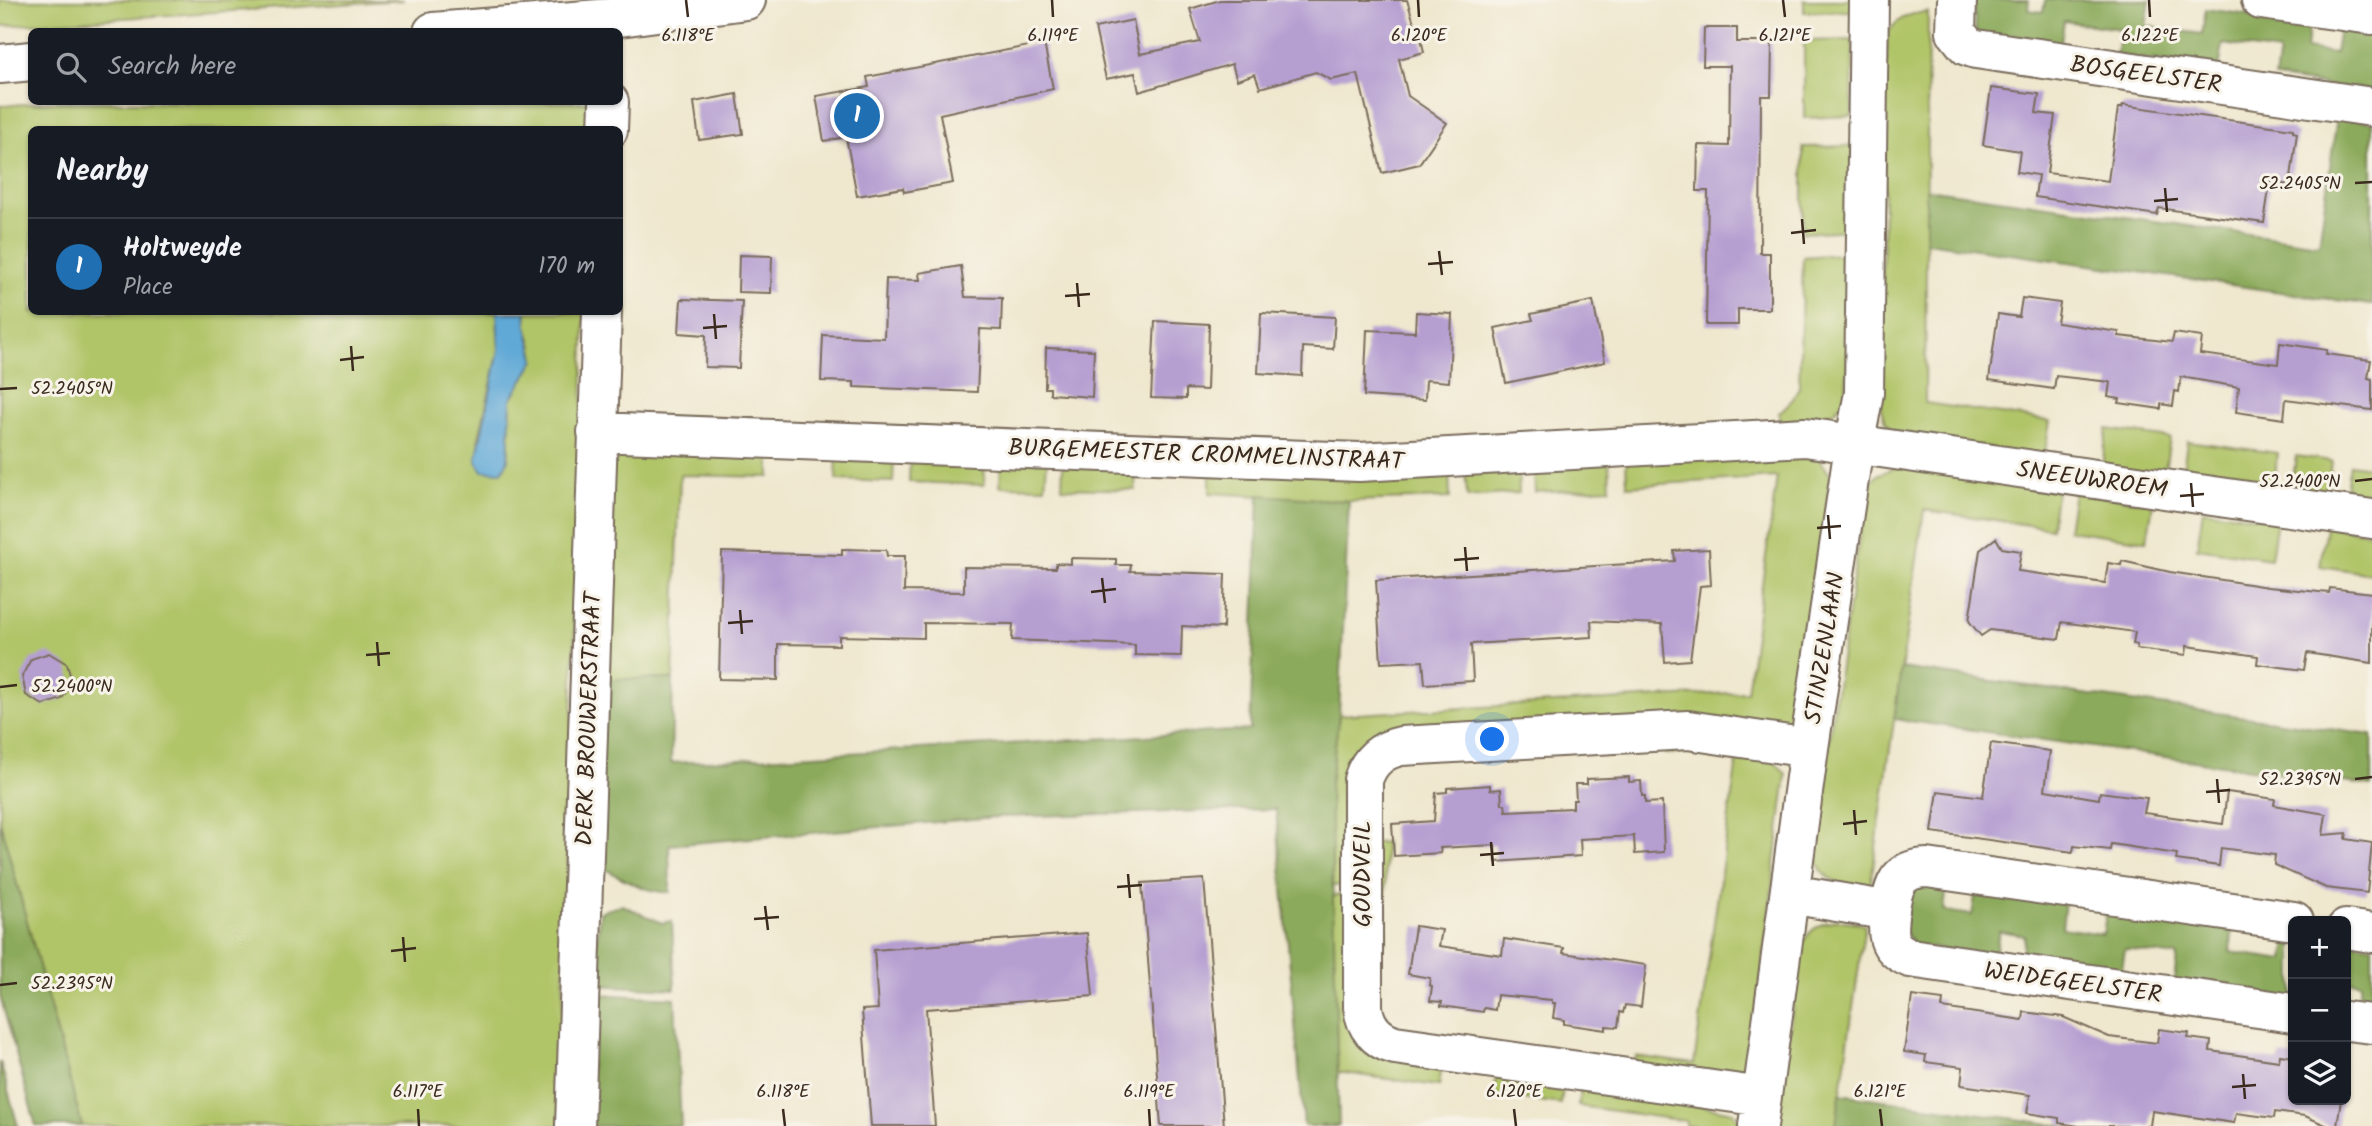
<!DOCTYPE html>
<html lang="en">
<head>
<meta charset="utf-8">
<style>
  body { margin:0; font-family:Kalam,sans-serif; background:#242831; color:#f1f3f6 }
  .controls { position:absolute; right:21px; bottom:21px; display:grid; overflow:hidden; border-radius:10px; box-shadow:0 2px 5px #0004 }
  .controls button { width:63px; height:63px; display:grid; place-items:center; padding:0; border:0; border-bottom:2px solid #363941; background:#171b24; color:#f1f3f6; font:35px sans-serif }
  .you { position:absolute; left:1493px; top:740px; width:24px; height:24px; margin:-18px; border:5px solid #fff; border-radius:50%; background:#1a73e8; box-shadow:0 0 0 10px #1a73e833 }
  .badge { display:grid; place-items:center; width:46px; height:46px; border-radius:50%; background:#1f6fb2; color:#fff; font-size:23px; font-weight:700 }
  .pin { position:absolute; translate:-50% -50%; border:4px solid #fff; box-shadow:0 2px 7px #0006 }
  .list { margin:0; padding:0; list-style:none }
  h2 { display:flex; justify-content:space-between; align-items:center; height:91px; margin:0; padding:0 28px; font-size:30px }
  h2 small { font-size:23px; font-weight:400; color:#9ea1a6 }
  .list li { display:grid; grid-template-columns:46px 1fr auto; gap:21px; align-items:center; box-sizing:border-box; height:98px; padding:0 28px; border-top:2px solid #363941 }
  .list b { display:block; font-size:26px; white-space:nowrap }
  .list p { margin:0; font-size:23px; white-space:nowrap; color:#9ea1a6 }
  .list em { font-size:23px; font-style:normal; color:#9ea1a6 }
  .icon { flex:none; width:38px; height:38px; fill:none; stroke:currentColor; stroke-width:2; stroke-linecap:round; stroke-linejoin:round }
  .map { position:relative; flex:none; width:2372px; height:1126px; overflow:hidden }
  .search { position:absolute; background:#171b24; box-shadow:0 2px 5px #0004; left:28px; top:28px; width:595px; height:77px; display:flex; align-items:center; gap:18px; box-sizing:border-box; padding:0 24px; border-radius:10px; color:#9ea1a6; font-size:26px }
  .panel { position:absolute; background:#171b24; box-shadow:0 2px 5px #0004; left:28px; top:126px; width:595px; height:189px; border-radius:10px }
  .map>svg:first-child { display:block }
  .green { fill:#b0c468; stroke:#767743; stroke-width:2 }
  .forest { fill:#8caa5c; stroke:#646a3d; stroke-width:2 }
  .water { fill:#60a9d7; stroke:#4e6a7a; stroke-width:2 }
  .building { fill:#b59fd1 }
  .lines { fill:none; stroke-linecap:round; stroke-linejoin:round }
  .minor-casing { stroke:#7a6c5c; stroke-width:42 }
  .minor { stroke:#fff; stroke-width:38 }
  .ticks { fill:none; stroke:#3b2a1e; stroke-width:2.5 }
  .labels { text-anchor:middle; stroke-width:6; stroke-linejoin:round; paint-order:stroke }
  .street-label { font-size:24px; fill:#3b2a1e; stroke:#f7f3e8 }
  .ticks-label { font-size:18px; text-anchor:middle; fill:#3b2a1e; stroke:#f7f3e8; stroke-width:6; stroke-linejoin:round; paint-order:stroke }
</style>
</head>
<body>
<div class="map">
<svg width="2372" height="1126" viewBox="0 0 2372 1126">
  <rect width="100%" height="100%" fill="#f7f3e8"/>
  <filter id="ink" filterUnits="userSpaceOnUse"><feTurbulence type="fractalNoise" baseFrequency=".0143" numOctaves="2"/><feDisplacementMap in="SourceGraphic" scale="14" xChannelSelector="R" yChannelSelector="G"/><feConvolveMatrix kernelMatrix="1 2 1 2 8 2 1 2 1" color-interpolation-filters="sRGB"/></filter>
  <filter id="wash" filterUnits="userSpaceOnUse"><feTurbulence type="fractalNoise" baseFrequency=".00686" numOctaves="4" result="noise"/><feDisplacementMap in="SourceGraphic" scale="28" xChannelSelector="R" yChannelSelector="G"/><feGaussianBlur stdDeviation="1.57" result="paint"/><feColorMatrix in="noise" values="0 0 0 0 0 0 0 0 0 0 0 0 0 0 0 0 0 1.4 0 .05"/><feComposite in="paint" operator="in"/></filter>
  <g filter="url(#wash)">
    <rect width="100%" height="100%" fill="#efe7ce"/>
    <path class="green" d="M0,0h404l-404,26z
      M1804,0h50v11l-50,1z
      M1928,12l-3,391 125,18 -6,37 -152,-27 -7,-9 -5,-17 7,-371c11,-16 21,-21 41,-22z
      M1853,40l-1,76 -48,2v-77z
      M51,102h541l-1,27 -559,1v182h465l2,38 -21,91 30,19 3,-61 24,-39 -3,-18 -7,-20 2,-10h58l-26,814h-477l-82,-305v-715z
      M1853,146l-2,84 -48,3v-86z
      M1851,253l-5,146c-21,26 -35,23 -67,25v-11l14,-14 6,-12 4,-130z
      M2107,429l63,9 -6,38 -62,-9z
      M2187,441l91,12 -5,38 -91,-13z
      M650,446l120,6v25l-90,-2 -7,204h-69l8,-225z
      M1796,450l22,7 13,19 -34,235 -8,8 -15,7 -387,11 -37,148 -19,1 -1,-101 9,-70 408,-23 30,-215 -150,9 -1,-26z
      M837,454l57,2 -1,26 -57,-2z
      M2296,456l36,5 -5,38 -36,-5z
      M910,457l75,3 -1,25 -75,-3z
      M1001,460l46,2 -2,25 -45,-1z
      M1609,461l1,27 -75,4 -1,-27z
      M1063,462l73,4 -1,24 -73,-2z
      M2350,464l22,3v38l-28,-4z
      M1518,467l1,26 -52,4 -2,-27z
      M1897,467l160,22 -6,39 -127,-18 -54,379c-35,-6 -55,-7 -56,-50l53,-353 12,-12z
      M1210,468l239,3 1,27 -101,3 -139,-8z
      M2074,491l79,12 -6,38 -79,-11z
      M2203,510l74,10 -6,39 -74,-11z
      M2326,526l46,7v41l-52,-8z
      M1664,744l110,16 12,14 -35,287 -12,14 -105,-9 2,-10 58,8 43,-304 -49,-7 -23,1z
      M1385,842l1,100 -11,-1v-98z
      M1349,894l2,114 91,57 -3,21 -101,-14 -7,-176z
      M1838,920l27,4 -29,202h-61l27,-182c8,-15 19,-22 36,-24z
      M1497,1072l67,10 -3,22 -67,-9z
      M1582,1084l151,28 9,14h-56v-5l-108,-15z"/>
    <path class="forest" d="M1973,0h56l-1,10 15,2 2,-12h105l-4,26 56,8 4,-25 103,14 -3,26 29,4 4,-26 33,5v59l-97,-13 4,-26 -56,-8 -4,25 -103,-14 4,-26 -56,-8 -4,27 -84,-15z
      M2337,117l35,5v183l-446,-63v-53l393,55z
      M1259,495l90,6 -10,214 -9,70 9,341h-35l-28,-317 -280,8 -327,28 1,47c-23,2 -52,-16 -72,-27l6,-186h69l-2,84 579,-33z
      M1901,668l471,67v51l-478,-67z
      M0,821l82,305h-46l-36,-130z
      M1912,885h35l-3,26 28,4 4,-26 89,13 -3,26 41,6 4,-26 126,18 -3,26 54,8 4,-26 5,1v64l-119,-17 3,-26 -52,-7 -4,26 -100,-15 4,-25 -26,-4 -4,26 -81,-12 -12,-19z
      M622,905l40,18 10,-2 3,68 -82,-4 7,-73z
      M2346,942l26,4v65l-15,-3 4,-25 -15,-3z
      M593,994l82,4 6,128h-92z
      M0,1062l18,64h-18z
      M1840,1094l226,32h-230z"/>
    <path class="water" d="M497,312h30c-3,16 6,32 8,48l-24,39 -3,61 -6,12 -19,-1 -7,-11 23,-110z"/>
    <g id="blocks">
      <path class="building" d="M1220,0h187l8,26 3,-1 6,27 -25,7 9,37 39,27 -28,41 -37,9 -24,-99 -27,6 -15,-8 -56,16 -5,-14 -18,6 -5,-16 -93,28 -4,-19 -29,6 -11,-51 38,-8 7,34 60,-12 -10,-33z
        M1704,28h33v14h35l-1,54h-10l-1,157h10v56h-32v16h-32l2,-134h-11l1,-46 31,1 1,-80h-27z
        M1044,43l9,46 -113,25 13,69 -49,9 -1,-4 -46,8 -11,-59 -22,4 -8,-45 53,-9 -2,-10z
        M1991,88l48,6 -3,19 19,2 -8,58 61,8 10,-73h4l1,-3 170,24v3l4,1 -7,52 -20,-3 -6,41 -105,-15 -2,7 -122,-18 3,-22 -21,-3 3,-21 -37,-6z
        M737,94l6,40 -44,6 -5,-38z
        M739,255l33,1 -1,37 -33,-1z
        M961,266l4,31 37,1 -1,32 -21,-1 -3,63 -123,-5v-5l-33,-1 2,-46 61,3 2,-59 34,1 -1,-7z
        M2022,298l38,5 -3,20 62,9v4l53,6 2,-9 28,4 -2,17 78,10 2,-21 47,7 -1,4 45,6 -3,18 4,1v31l-86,-11 -2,20 -48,-7 3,-25 -58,-10 -2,15 -4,-1 -2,15 -12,-2v5l-42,-6 1,-4 -12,-2 2,-15 -54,-6 -2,13 -65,-9 9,-66 21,3z
        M681,299l61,2 -3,67 -34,-1 1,-32 -27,-2z
        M1593,301l12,61 -99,21 -11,-55 38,-8 -2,-6z
        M1416,312l36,2 -3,68 -23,-2 -1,20 -61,-4 3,-66 48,2z
        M1261,313l74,4 -2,32 -30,-2 -1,29 -44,-3z
        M1155,321l54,3 -2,66 -21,-1v10l-35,-1z
        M1046,348l48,2 -2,47 -42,-3v-6h-5z
        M1996,538l6,10 19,3 -3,20 87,12 3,-20 13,2 1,-4 48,11 98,15 61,6 1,-5 42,5v70l-65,-10 -3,17 -47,-6 1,-8 -71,-10 -1,9 -49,-6v-4l-4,-1 2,-12 -73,-10 -3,17 -69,-9 -9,6 -12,-15 11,-71z
        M842,549l44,1 1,6h18l-1,35 60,1v-25l92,1v-5l15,1v-6l45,1v6h15l-1,6 95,3 -2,54 -41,-2 -1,30 -46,-1v-10l-123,-5 1,-16 -89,-1v15l-85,-2v9l-61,-1v36l-59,-1 3,-127 120,3z
        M1709,549l2,36 -11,1 -10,74 -25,2 -3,-38 -71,-3 1,16 -121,7 2,37 -48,3 -2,-23 -42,2 -5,-83 299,-19 -1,-10z
        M49,653l18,11 5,18 -10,17 -19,6 -17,-10 -4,-19 9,-17z
        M1991,743l59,8 -5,39 54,9 1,-7 47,6 -3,15 79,11 4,-32 48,7 -1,6 52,9 -3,21 24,-2 -1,6 26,4 -5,50 -41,-5 -52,-23 1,-10 -54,-7 -2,18 -43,-6 1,-6 -66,-10 -1,6 -36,-4 -1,6 -141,-20 6,-41 45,6z
        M1629,777v5l12,-1 1,15h3v7l17,-1 2,50 -29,2 -1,-18 -54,3 1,17 -85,6 -1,-17 -55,3 1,5 -47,3 -2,-32 42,-3 2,-28 11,-1v-4l43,-3v5l11,-1 1,15h3l1,7 67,-3v-8h3l-1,-16h12v-5z
        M1204,879l20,247h-63l-19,-243z
        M1415,926l27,4 -3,16 63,9 2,-16 60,9 -1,5 83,12 -5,42 -16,-2 -2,8 -3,-1 -2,15 -12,-1v4l-42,-6v-4l-11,-2 2,-15h-3v-3l-55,-5 -2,15 -11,-2 -1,4 -42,-6 1,-4 -12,-1 2,-15 -3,-1 1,-7 -22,-4z
        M1087,933l6,63 -167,13 9,117h-64l-9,-116 16,-1 -4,-59z
        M1912,996l31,4 -1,8 81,12 1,-8 39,5 46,20 48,6 2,-14 30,4 -1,5 23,3 -1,10 69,10 1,-6 13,2v43h48l-4,26h-9l-23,-10 -30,-4 -1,6 -38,-5 -2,10 -82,-12 -2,15h-71l-20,-3v-5l-32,-5 3,-18 -69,-10 2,-18 -38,-5 1,-7 -22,-3z"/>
    </g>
  </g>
  <g filter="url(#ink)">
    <use href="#blocks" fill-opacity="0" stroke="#7a6c5c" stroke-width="2"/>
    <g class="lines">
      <defs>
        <path id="minor" d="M1957,0l-1,32 11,14 9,3 396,58
          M2261,0l111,15
          M433,32l179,-14 134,-18
          M0,64l32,-3
          M608,130l1,-28
          M597,432l762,30 446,-25 567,82
          M1790,894l100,17
          M2346,929l26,4
          M2293,1013l-383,-55c-26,-11 -23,-26 -20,-50 4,-25 9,-39 37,-40l367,53
          M2346,1021l26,3
          M1762,1097l-367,-52c-19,-5 -30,-19 -32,-38v-227c6,-20 19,-30 38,-34l287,-16 121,18
          M575,1126l27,-814
          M1758,1126l51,-378 45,-302 10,-53 5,-393"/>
      </defs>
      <use href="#minor" class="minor-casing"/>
      <use href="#minor" class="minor"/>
    </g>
  </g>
  <path class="ticks" d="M686,0l2,17M1052,0l1,17M1418,0l1,17M1783,0l2,17M2149,0l1,17M2355,183l17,-1M2165,188l2,24M2154,201l24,-2M1802,219l2,25M1791,233l25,-3M1439,251l3,24M1428,264l25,-2M1077,283l2,24M1065,296l25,-2M714,314l2,25M703,328l24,-2M351,346l2,25M340,360l24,-3M0,389l17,-1M2355,481l17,-2M2191,483l2,24M2180,496l24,-2M1828,515l2,24M1817,528l24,-2M1465,547l2,24M1454,560l25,-2M1102,578l3,25M1091,592l25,-3M740,610l2,24M728,623l25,-2M377,642l2,24M366,655l24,-2M0,687l17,-2M2217,779l2,24M2355,779l17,-2M2206,792l24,-2M1854,810l2,25M1843,824l24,-3M1491,842l2,24M1480,855l24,-2M1128,874l2,24M1117,887l25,-2M765,906l3,24M754,919l25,-2M403,937l2,25M391,951l25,-3M0,985l17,-2M2243,1074l2,25M2232,1087l24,-2M418,1109l1,17M783,1109l2,17M1149,1109l1,17M1514,1109l2,17M1880,1109l2,17"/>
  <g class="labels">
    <g class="street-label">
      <text transform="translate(2146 74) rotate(8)" y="8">BOSGEELSTER</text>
      <text transform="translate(1206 454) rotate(2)" y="8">BURGEMEESTER CROMMELINSTRAAT</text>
      <text transform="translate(2092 479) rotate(8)" y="8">SNEEUWROEM</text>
      <text transform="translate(1824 648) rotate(-81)" y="8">STINZENLAAN</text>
      <text transform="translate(588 719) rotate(-88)" y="8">DERK BROUWERSTRAAT</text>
      <text transform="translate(1362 874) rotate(-90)" y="8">GOUDVEIL</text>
      <text transform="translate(2073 982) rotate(8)" y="8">WEIDEGEELSTER</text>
    </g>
  </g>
  <g class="ticks-label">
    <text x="688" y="41">6.118°E</text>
    <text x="1053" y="41">6.119°E</text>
    <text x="1419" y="41">6.120°E</text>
    <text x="1785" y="41">6.121°E</text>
    <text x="2150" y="41">6.122°E</text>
    <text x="2300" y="189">52.2405°N</text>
    <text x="72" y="394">52.2405°N</text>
    <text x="2300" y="487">52.2400°N</text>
    <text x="72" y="692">52.2400°N</text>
    <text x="2300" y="785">52.2395°N</text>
    <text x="72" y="989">52.2395°N</text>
    <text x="418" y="1097">6.117°E</text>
    <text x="783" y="1097">6.118°E</text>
    <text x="1149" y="1097">6.119°E</text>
    <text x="1514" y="1097">6.120°E</text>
    <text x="1880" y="1097">6.121°E</text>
  </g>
</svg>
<div class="controls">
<button>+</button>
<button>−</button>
<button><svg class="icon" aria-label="layers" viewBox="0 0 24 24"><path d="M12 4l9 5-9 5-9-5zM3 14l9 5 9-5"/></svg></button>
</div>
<div class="you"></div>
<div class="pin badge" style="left:857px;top:116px">1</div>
<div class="search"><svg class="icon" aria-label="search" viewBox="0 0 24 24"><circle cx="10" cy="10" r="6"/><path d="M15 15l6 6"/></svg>Search here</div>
<section class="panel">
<h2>Nearby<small></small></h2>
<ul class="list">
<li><span class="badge">1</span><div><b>Holtweyde</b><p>Place</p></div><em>170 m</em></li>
</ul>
</section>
</div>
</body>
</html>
